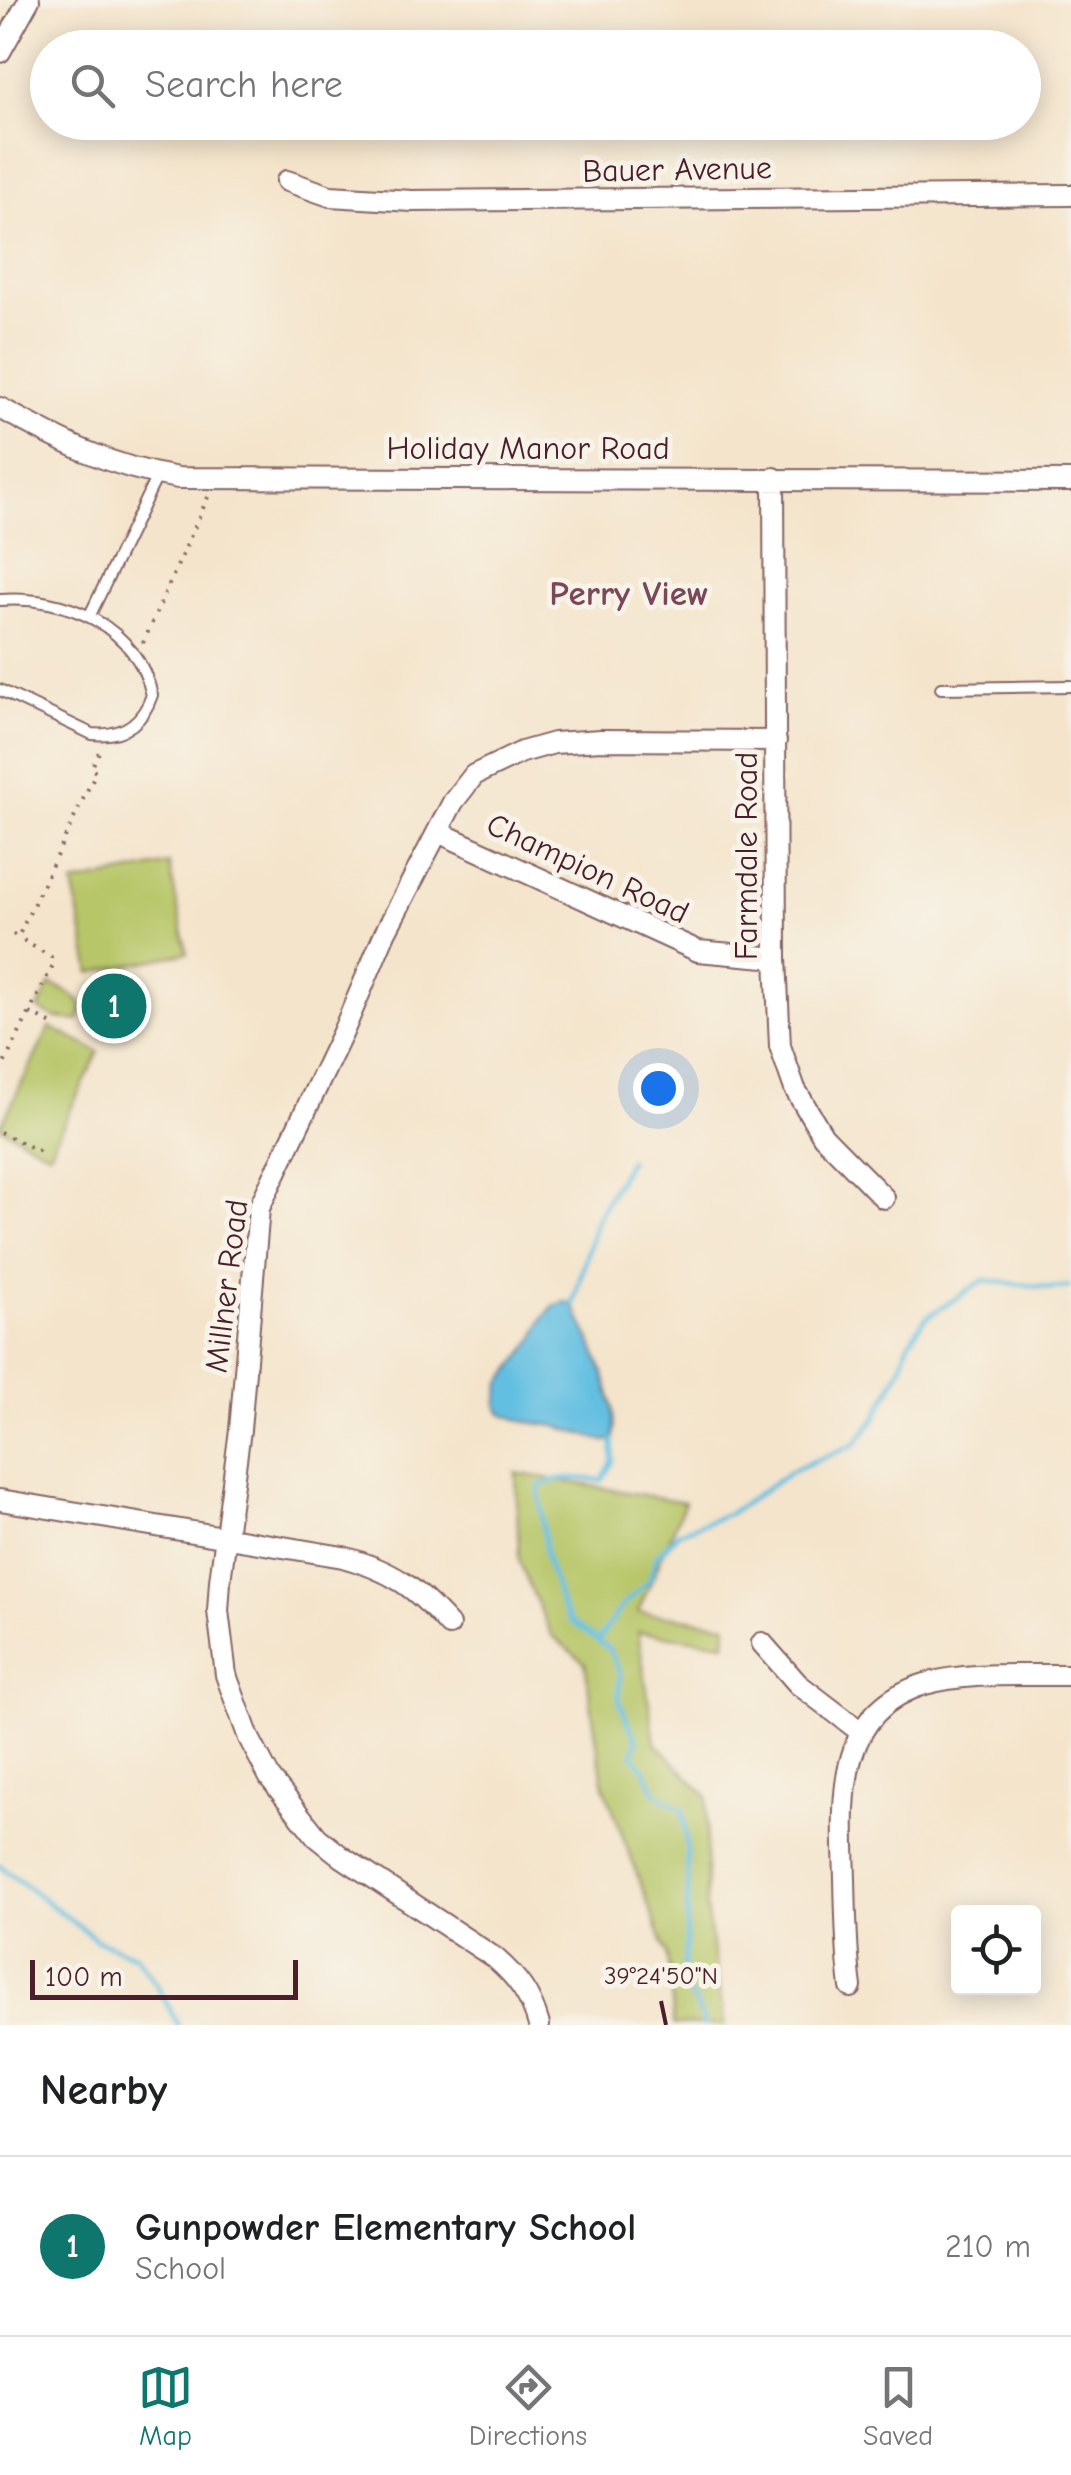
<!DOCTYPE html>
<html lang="en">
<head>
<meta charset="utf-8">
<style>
  body { margin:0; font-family:"Comic Neue",sans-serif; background:#f6f6f6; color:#202124 }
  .controls { position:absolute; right:30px; bottom:30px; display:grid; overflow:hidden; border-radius:10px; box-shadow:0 5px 25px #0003 }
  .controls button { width:90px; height:90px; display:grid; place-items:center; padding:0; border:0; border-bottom:2px solid #e0e0e0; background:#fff; color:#202124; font:50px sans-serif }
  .scale { position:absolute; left:30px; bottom:25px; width:268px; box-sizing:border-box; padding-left:10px; border:5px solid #4a1f2b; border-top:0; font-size:28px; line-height:35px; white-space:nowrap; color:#4a1f2b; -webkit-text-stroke:8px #f7f3e8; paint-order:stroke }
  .you { position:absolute; left:658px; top:1088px; width:35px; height:35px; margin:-25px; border:8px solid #fff; border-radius:50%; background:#1a73e8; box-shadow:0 0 0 15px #1a73e833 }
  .badge { display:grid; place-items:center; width:65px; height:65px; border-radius:50%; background:#0f766e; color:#fff; font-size:32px; font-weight:700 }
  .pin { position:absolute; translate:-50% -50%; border:5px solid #fff; box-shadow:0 2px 10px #0006 }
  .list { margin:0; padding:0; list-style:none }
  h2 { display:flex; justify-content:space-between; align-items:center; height:130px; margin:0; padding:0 40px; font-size:42px }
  h2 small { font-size:32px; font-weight:400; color:#757577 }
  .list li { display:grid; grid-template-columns:65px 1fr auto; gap:30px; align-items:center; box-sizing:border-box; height:180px; padding:0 40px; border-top:2px solid #e0e0e0 }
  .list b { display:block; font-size:38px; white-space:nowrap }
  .list p { margin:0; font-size:32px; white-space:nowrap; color:#757577 }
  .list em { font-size:32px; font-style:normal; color:#757577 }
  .icon { flex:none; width:55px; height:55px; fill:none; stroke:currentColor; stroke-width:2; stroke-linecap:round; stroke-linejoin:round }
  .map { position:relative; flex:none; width:1071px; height:2025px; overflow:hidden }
  .search { position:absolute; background:#fff; box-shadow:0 5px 25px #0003; left:30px; right:30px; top:30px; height:110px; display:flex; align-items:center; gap:25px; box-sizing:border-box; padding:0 35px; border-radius:55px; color:#757577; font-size:38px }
  .sheet { height:310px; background:#fff }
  nav { display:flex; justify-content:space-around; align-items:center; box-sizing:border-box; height:140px; border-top:2px solid #e0e0e0; background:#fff; font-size:28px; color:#757577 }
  nav a { display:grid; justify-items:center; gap:5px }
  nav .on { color:#0f766e }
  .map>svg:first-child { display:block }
  .green { fill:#b7c668; stroke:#80724a; stroke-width:2.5 }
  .water { fill:#63bfe1; stroke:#566f86; stroke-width:2.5 }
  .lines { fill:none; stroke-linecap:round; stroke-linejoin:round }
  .stream { stroke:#63bfe1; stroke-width:5 }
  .lane-casing { stroke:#866463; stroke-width:14 }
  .street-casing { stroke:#866463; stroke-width:24 }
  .path { stroke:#866463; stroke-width:4; stroke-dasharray:2.5 8; stroke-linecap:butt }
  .lane { stroke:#fff; stroke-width:10 }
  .street { stroke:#fff; stroke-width:20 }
  .ticks { fill:none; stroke:#4a1f2b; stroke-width:4 }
  .labels { text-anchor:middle; stroke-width:10; stroke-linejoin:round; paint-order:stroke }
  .street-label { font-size:32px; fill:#4a1f2b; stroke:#f7f3e8 }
  .neighbourhood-label { font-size:35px; font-weight:bold; fill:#7b475a; stroke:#f7f3e8 }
  .ticks-label { font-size:25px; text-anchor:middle; fill:#4a1f2b; stroke:#f7f3e8; stroke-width:10; stroke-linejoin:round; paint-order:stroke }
</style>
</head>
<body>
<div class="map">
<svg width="1071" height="2025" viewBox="0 0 1071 2025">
  <rect width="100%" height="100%" fill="#f7f3e8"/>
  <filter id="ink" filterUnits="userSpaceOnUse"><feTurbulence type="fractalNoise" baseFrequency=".01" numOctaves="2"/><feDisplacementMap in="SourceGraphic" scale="20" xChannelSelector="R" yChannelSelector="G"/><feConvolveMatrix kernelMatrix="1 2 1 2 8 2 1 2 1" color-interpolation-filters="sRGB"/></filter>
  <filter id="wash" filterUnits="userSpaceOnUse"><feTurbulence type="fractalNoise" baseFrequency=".0048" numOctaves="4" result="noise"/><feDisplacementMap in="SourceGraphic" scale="40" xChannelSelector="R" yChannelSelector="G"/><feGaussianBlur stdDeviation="2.25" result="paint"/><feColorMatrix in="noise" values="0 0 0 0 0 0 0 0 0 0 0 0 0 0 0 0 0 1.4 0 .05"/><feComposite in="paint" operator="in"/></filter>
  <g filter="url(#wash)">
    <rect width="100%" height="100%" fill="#f4e4cb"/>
    <path class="green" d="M169,864l18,89 -96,20 -18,-89z
      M51,984l19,9 14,13 -5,15 -23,-3 -18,-9z
      M50,1027l49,25 -50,101 -49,-26z
      M516,1473l169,29 -47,110 89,12 -2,19 -87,-11 17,110 52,54 -1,112 19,117h-51l-7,-70 -64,-172 -18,-120 -34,-28 -32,-74z"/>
    <path class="water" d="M564,1302l9,2c16,32 49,102 40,136l-8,1 -49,-15 -34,-5 -20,-8 -5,-7 4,-23 32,-42 10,-22 10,-13z"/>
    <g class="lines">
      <path class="stream" d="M573,1304l24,-86 32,-58
        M613,1440v21l-11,19c-23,-1 -43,-6 -63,7l7,70 15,47 8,16 40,29 11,24 -1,28 18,40 -4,14 13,16 10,22 27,17c7,54 6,118 -1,172l15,23 7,20
        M650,1579l7,-23 21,-23 52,-20 65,-44 59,-24 21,-26 25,-49 9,-28 17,-24 58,-38 66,8 19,-1
        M598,1640l25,-35 25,-23
        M0,1866l97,74 39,16 21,29 21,40"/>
    </g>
  </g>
  <g filter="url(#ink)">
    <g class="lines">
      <defs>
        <path id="lane" d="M0,600c66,-5 136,26 152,95 -10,29 -30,42 -60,39l-92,-44
          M90,615l68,-141
          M941,688l130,-2"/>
        <path id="street" d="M0,52l29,-52
          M287,181l43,15 82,5 659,-6
          M0,408c60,33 109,59 178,70l893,3
          M774,478l2,480 4,88 15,43 28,47 61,62
          M438,832l260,119 78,7
          M0,1500l343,57c50,14 72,30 106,68
          M762,1643l36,41 63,48
          M851,1987c-5,-36 -5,-72 -6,-108 -2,-75 -12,-167 80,-195 46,-13 99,-8 146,-9
          M539,2025c-8,-29 -21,-47 -44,-67l-153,-101 -25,-20 -47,-59 -21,-40 -23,-63 -8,-64 2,-30 20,-151 19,-222 84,-176 42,-99 68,-131 21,-27 48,-23 32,-9 47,-3 175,1"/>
      </defs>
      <use href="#lane" class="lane-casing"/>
      <use href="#street" class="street-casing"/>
      <path class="path" d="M143,643l65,-146
        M13,934l5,3 78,-165 -5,-3 8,-17
        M30,1013l25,12
        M0,1072l53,-107 -2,-8 -33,-20
        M0,1132l38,19 2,-3"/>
      <use href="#lane" class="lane"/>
      <use href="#street" class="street"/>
    </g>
  </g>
  <path class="ticks" d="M661,2001l5,24"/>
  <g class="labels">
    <g class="street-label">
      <text transform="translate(677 169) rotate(-1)" y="11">Bauer Avenue</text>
      <text x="528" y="459">Holiday Manor Road</text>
      <text transform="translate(746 856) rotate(-90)" y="11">Farmdale Road</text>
      <text transform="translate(588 868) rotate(25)" y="11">Champion Road</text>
      <text transform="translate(226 1286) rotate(-83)" y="11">Millner Road</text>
    </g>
    <g class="neighbourhood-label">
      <text x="629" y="605">Perry View</text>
    </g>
  </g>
  <g class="ticks-label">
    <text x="661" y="1984">39°24'50"N</text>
  </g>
</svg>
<div class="controls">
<button><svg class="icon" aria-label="locate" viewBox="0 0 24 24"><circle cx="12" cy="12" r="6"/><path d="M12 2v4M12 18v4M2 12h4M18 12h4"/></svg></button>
</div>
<div class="scale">100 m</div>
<div class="you"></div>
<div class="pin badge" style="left:114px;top:1006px">1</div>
<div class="search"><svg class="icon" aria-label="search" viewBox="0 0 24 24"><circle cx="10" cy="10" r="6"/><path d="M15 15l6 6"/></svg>Search here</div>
</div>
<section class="sheet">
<h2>Nearby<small></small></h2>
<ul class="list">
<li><span class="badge">1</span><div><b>Gunpowder Elementary School</b><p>School</p></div><em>210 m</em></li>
</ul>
</section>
<nav>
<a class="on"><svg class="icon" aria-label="map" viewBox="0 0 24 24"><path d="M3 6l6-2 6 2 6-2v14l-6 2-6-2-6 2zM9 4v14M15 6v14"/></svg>Map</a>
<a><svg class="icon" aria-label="directions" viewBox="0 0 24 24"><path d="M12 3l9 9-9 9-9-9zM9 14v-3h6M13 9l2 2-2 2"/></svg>Directions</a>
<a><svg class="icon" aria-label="saved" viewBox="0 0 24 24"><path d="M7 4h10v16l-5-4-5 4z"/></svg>Saved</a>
</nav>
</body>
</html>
